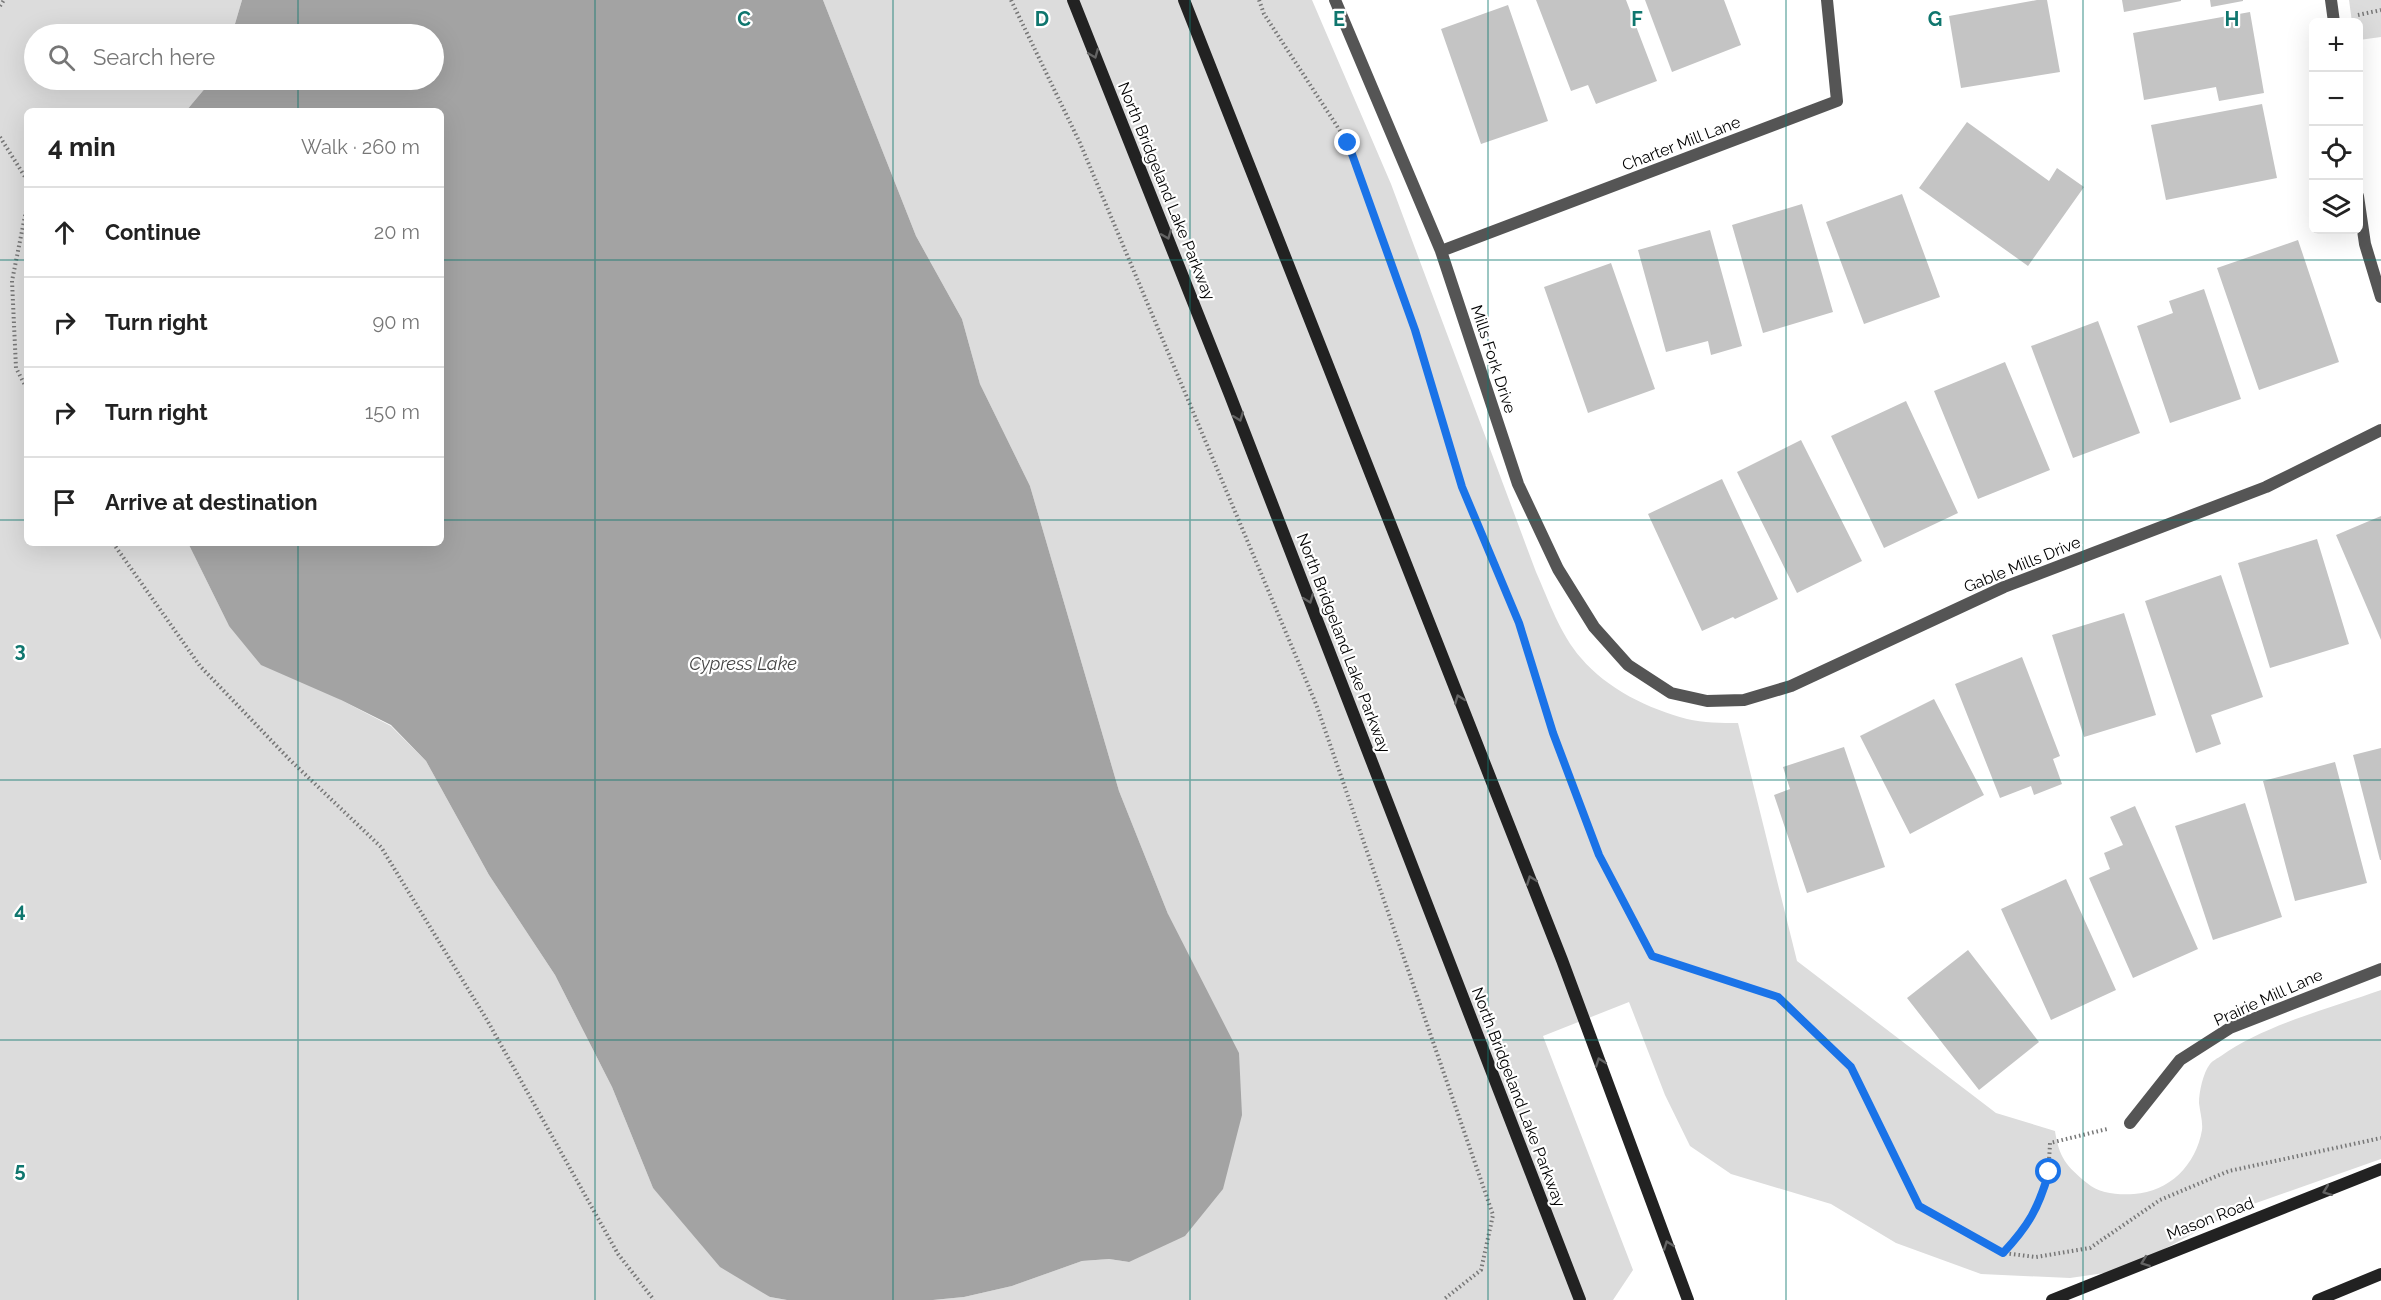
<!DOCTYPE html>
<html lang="en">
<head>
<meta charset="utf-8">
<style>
  body { margin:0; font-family:Raleway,sans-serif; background:#f2f2f2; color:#222 }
  .controls { position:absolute; right:18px; top:18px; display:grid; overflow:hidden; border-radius:9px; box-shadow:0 6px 24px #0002 }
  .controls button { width:54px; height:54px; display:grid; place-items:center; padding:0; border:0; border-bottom:2px solid #e0e0e0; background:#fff; color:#222; font:30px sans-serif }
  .stop { position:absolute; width:18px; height:18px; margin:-14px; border:4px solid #1a73e8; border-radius:50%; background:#fff }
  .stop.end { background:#1a73e8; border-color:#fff; box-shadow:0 2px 6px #0008 }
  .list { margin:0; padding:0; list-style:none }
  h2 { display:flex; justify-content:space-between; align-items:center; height:78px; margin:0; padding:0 24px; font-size:26px }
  h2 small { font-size:20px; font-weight:400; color:#767676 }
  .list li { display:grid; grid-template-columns:39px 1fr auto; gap:18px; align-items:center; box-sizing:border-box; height:90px; padding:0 24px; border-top:2px solid #e0e0e0 }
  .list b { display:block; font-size:22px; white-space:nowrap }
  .list em { font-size:20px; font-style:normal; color:#767676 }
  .icon { flex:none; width:33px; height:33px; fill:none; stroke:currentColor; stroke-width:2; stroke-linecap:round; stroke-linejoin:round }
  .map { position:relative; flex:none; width:2381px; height:1300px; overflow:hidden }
  .search { position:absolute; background:#fff; box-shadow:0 6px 24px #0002; left:24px; top:24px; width:420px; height:66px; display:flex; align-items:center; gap:15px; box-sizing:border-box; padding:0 21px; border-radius:33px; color:#767676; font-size:22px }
  .panel { position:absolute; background:#fff; box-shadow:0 6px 24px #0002; left:24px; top:108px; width:420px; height:438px; border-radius:9px }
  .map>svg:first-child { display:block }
  .green { fill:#dcdcdc }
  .water { fill:#a3a3a3 }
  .building { fill:#c4c4c4 }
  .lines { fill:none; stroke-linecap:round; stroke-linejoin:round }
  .path { stroke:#777; stroke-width:4; stroke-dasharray:1.5 3; stroke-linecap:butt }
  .street { stroke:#555; stroke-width:12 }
  .secondary { stroke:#222; stroke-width:12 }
  .oneway { stroke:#646464 }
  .route { stroke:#1a73e8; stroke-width:8 }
  .grid { fill:none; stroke:#0f766e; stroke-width:1.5; stroke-opacity:0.55 }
  .labels { text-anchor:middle; stroke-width:4.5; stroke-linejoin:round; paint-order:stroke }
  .street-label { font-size:16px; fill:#000; stroke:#fff }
  .water-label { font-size:18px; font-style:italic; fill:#444; stroke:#fff }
  .grid-label { font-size:20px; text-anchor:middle; font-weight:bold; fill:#0f766e; stroke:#fff; stroke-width:4.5; stroke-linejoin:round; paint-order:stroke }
</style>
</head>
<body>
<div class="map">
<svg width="2381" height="1300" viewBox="0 0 2381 1300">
  <rect width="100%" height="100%" fill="#fff"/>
  <path class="green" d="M0,0h242l-10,34h-198v46h178l-26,31h-159v432h161l41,83 112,74 50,26 35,35 63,114 66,100 57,112 41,101 117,109 17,3h-787z
    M823,0h489l79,184 145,388c13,29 24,62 45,86 26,31 68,51 106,61 16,4 35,4 51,4l59,238 199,152 59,18c4,26 11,35 32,52 12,11 32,12 47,11 35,-2 62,-29 68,-64 1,-8 -2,-18 -3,-27 0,-11 4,-30 11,-39 2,-3 8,-6 11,-8 43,-31 110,-48 160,-66v169l-142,50 -114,61 -55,8 -89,-4 -85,-31 -65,-39 -100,-30 -41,-28 -25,-51 -36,-93 -86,34 90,234 -20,30h-680l31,-3 48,-11 70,-25 27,-2 20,3 39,-348 -49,-123 -89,-305 -50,-102 -18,-65 -46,-83z
    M2349,0h32v37l-22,3 -1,-18h-6z"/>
  <path class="water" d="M242,0h581l93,236 46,83 18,65 50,102 89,305 49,123 71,139 3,62 -19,74 -38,47 -56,26 -20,-3 -27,2 -70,25 -48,11 -31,3h-146l-17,-3 -50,-30 -67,-79 -41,-101 -57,-112 -66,-100 -63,-114 -35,-36 -50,-25 -80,-35 -32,-39 -41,-83h253v-432h-255l26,-31h222v-46h-202z"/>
  <path class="building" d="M1536,0h90l31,81 -61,23 -8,-19 -17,6z
    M1645,0h79l17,45 -69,27z
    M2037,0h10l13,72 -99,16 -12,-72z
    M2122,0h59v1l-57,11z
    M2210,0h33v1l-32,6z
    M1508,5l40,116 -67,23 -40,-115z
    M2250,12l14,81 -45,8 -3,-14 -72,13 -11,-67z
    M2262,104l15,74 -111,22 -15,-75z
    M1967,122l82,59 8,-13 27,19 -56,79 -109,-78z
    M1902,194l38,103 -76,27 -38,-102z
    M1802,204l31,108 -70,21 -31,-108z
    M1710,230l32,116 -31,9 -3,-14 -42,11 -28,-102z
    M2298,240l41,122 -80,28 -42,-122z
    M1611,263l44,126 -67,24 -44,-126z
    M2204,289l37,110 -71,24 -33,-97 36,-13 -4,-12z
    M2098,321l42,112 -67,25 -42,-112z
    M2005,362l45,108 -72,29 -44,-108z
    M1906,401l52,112 -74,35 -53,-112z
    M1801,440l61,121 -65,32 -60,-121z
    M1722,479l56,120 -43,20 -2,-2 -31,14 -54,-117z
    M2381,516v124l-45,-105z
    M2317,539l32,105 -79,24 -32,-105z
    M2221,575l42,122 -52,18 10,29 -25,9 -51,-152z
    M2124,613l32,102 -72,22 -32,-102z
    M2022,657l38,99 -7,3 9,25 -28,11 -3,-9 -31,12 -45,-114z
    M1934,699l50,96 -74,39 -50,-98z
    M1844,747l41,120 -78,26 -33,-98 16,-6 -7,-22z
    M2381,748v112h-1l-27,-105z
    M2335,762l32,121 -72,18 -32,-120z
    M2245,803l37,114 -69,23 -38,-114z
    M2135,806l63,143 -65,29 -44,-100 21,-9 -6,-16 19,-8 -13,-28z
    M2066,879l50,111 -65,30 -50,-111z
    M1968,950l71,92 -60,48 -72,-92z"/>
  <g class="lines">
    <path class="path" d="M1011,0l69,143 236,561 177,511 -12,55 -38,30
      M1259,0l5,14 84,129 67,187 47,157 57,136 34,110 46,121 52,102 127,41 73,70 68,139 84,47 33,4 54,-9 70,-48 69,-29 152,-33
      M0,6l4,-6
      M2358,15l23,-5
      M0,137l27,43
      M27,206l-15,75 4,87 11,21
      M113,543l87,123 89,93 92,88 106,173 131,234 36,46
      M2003,1253c35,-38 45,-59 47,-110l57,-14"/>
    <path class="street" d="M1335,0l106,251 77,233 40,85 36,58 34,38 43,28 36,8 37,-1 47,-14 213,-99 262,-100 115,-57
      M2331,0l3,22
      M2358,196l7,48 16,53
      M1441,251l396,-150 -10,-101
      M2130,1123l50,-63 50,-32 151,-59"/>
    <path class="secondary" d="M1073,0l157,395 350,905
      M1184,0l378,960 126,340
      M2052,1300l329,-131
      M2318,1300l63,-26"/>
  </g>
  <defs><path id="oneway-chevron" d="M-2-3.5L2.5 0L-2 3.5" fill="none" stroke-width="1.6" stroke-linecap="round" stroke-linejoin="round" transform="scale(1.5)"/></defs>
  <g class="oneway">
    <use href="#oneway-chevron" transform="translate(1094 54) rotate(68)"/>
    <use href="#oneway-chevron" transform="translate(1167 235) rotate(68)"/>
    <use href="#oneway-chevron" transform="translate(1239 417) rotate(69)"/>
    <use href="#oneway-chevron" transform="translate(1309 599) rotate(69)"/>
    <use href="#oneway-chevron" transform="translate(1459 699) rotate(-111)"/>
    <use href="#oneway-chevron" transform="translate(1531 880) rotate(-111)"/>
    <use href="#oneway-chevron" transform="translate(1600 1062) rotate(-110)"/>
    <use href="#oneway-chevron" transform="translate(2327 1191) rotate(159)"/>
    <use href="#oneway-chevron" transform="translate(1668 1245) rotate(-110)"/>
    <use href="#oneway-chevron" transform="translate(2145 1262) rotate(159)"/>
  </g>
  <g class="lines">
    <path class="route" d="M1348,143l67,187 47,157 57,136 34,110 46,122 53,101 126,41 73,70 68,139 84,47c26,-28 35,-44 46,-81"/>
  </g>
  <path class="grid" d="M298,0v34M595,0v1300M893,0v1300M1190,0v1300M1488,0v1300M1786,0v1300M2083,0v1300M298,80v31M0,260h27M441,260h1940M0,520h27M441,520h1940M298,543v757M0,780h2381M0,1040h2381"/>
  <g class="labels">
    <g class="street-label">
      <text transform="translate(1681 143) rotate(-21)" y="6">Charter Mill Lane</text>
      <text transform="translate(1167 191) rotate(68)" y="6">North Bridgeland Lake Parkway</text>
      <text transform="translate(1494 359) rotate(72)" y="6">Mills Fork Drive</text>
      <text transform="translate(2022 564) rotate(-22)" y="6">Gable Mills Drive</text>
      <text transform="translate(1344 643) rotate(69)" y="6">North Bridgeland Lake Parkway</text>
      <text transform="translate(2268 997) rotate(-24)" y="6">Prairie Mill Lane</text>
      <text transform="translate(1519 1097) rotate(69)" y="6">North Bridgeland Lake Parkway</text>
      <text transform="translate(2210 1218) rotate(-21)" y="6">Mason Road</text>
    </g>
    <g class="water-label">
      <text x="743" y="670">Cypress Lake</text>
    </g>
  </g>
  <g class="grid-label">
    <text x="744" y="26">C</text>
    <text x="1042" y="26">D</text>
    <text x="1339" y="26">E</text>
    <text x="1637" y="26">F</text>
    <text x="1935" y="26">G</text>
    <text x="2232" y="26">H</text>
    <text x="20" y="657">3</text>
    <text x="20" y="917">4</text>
    <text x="20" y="1177">5</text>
  </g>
</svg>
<div class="controls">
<button>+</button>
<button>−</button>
<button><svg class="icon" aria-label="locate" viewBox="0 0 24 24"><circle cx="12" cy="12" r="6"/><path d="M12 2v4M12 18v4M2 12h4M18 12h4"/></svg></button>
<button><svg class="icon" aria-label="layers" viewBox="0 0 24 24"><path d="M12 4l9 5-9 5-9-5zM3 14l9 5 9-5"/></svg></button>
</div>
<div class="stop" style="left:2049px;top:1172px"></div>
<div class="stop end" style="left:1348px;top:143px"></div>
<div class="search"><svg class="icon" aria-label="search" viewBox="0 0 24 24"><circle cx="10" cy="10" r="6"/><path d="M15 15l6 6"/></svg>Search here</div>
<section class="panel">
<h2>4 min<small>Walk · 260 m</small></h2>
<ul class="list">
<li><svg class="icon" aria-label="ahead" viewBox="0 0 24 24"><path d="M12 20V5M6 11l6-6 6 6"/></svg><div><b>Continue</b></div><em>20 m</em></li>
<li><svg class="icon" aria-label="right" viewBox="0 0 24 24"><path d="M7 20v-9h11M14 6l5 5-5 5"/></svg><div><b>Turn right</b></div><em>90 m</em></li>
<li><svg class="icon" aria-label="right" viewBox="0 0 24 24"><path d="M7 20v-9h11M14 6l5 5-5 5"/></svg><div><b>Turn right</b></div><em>150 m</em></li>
<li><svg class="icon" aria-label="arrive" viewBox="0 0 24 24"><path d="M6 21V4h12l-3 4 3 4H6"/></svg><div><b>Arrive at destination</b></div></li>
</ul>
</section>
</div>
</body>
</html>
